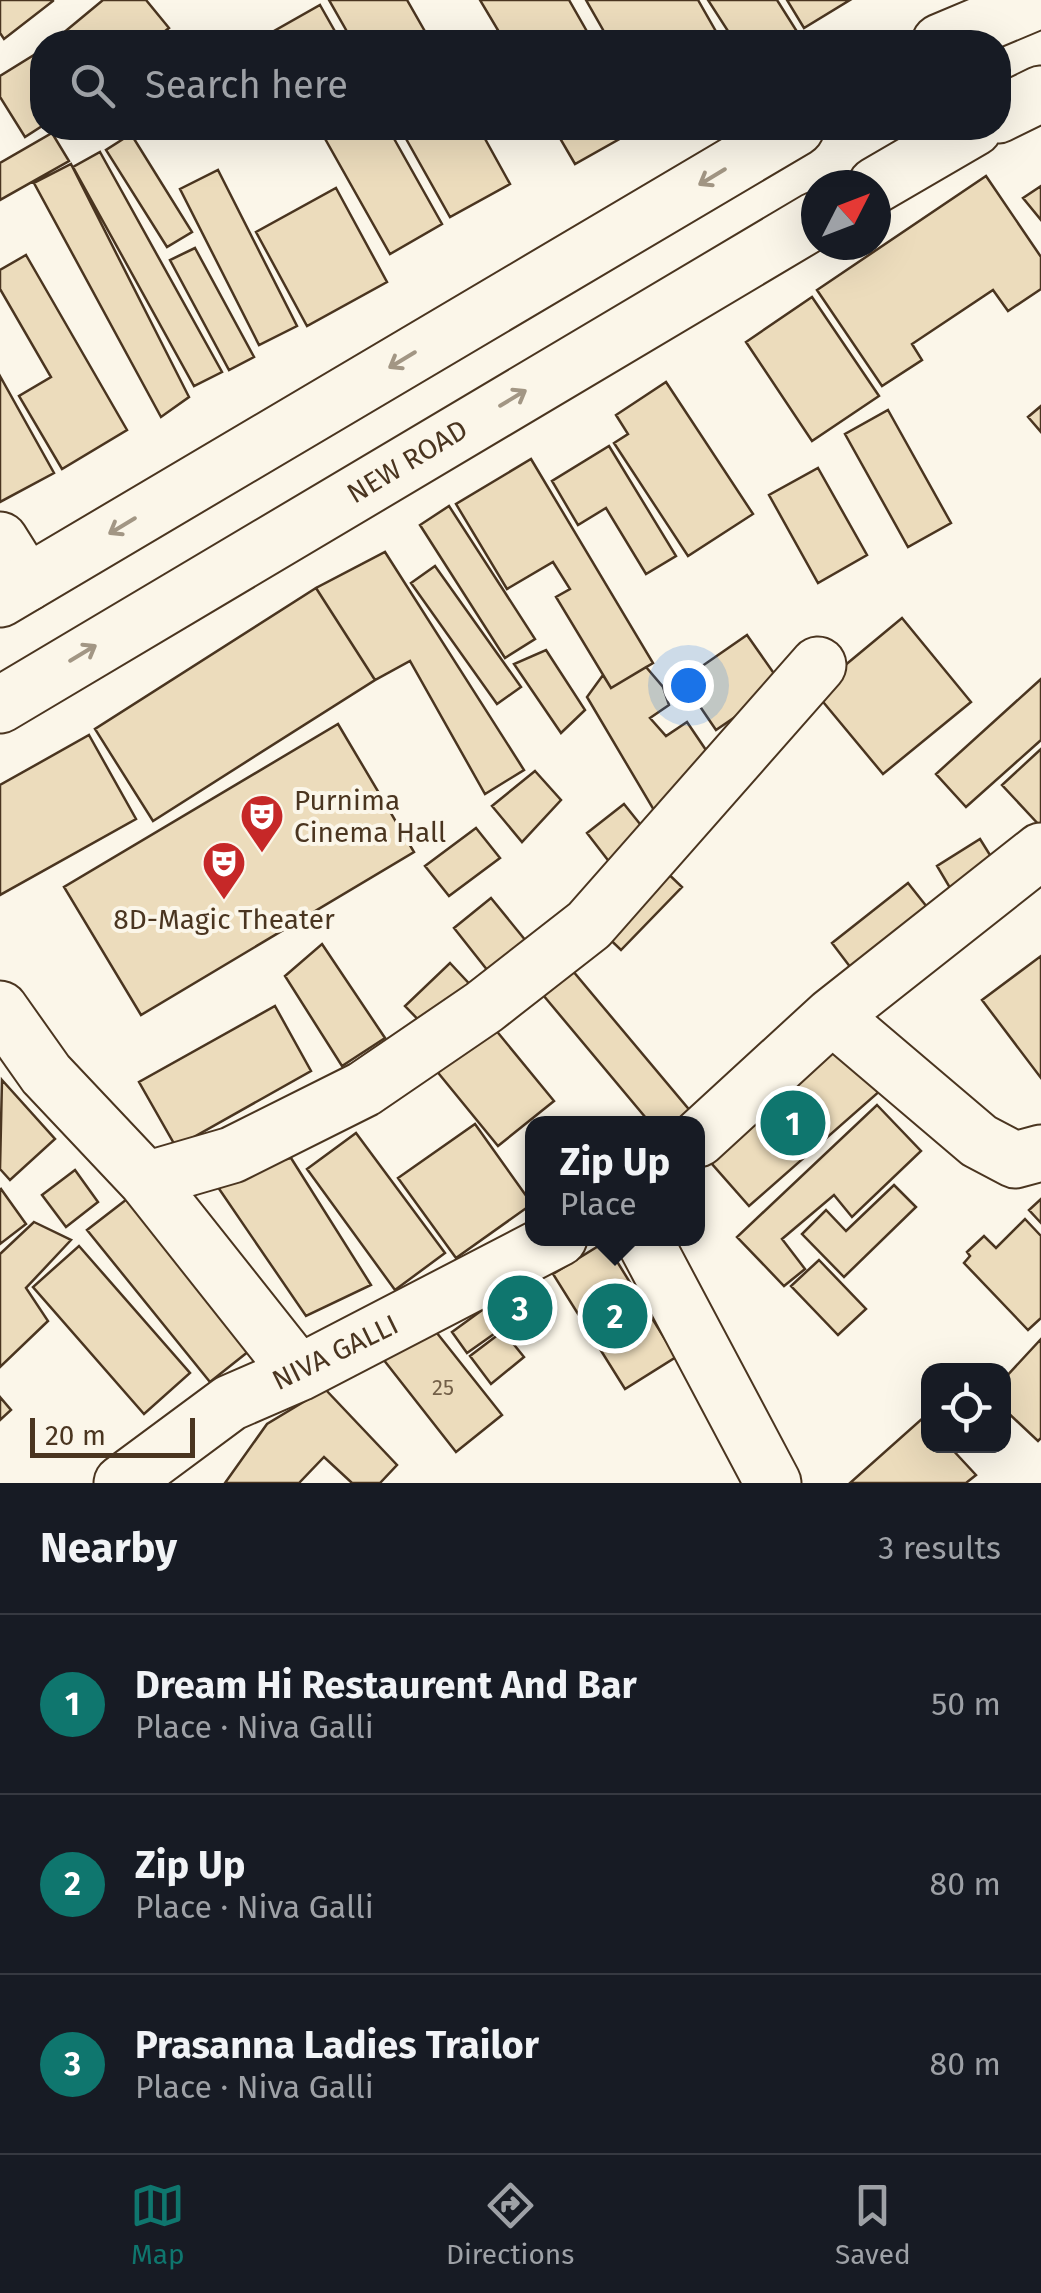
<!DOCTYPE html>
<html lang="en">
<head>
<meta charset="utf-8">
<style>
  body { margin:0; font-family:"Fira Sans",sans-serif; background:#242831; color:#f1f3f6 }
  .controls { position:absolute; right:30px; bottom:30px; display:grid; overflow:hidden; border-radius:20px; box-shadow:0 10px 40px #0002 }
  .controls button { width:90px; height:90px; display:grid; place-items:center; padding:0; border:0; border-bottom:2px solid #363941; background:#171b24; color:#f1f3f6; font:50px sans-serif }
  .compass { position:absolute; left:801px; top:170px; width:90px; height:90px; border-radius:50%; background:#171b24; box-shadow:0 10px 40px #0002; rotate:48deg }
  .scale { position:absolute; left:30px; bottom:25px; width:165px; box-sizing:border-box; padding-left:10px; border:5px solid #4a3520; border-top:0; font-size:28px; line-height:35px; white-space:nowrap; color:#4a3520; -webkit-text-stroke:8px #fbf6e9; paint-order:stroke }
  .you { position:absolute; left:688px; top:685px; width:35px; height:35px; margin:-25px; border:8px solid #fff; border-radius:50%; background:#1a73e8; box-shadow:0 0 0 15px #1a73e833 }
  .badge { display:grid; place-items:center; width:65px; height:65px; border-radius:50%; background:#0f766e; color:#fff; font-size:32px; font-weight:700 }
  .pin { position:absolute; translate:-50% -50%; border:5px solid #fff; box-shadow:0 2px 10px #0006 }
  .popup { position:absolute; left:525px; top:1116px; width:180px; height:130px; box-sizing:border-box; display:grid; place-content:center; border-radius:20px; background:#171b24; filter:drop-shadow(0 2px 8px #0005); font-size:32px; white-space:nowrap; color:#9ea1a6 }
  .popup b { font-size:38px; color:#f1f3f6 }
  .popup::after { content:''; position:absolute; left:50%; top:100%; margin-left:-20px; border:20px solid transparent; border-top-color:#171b24 }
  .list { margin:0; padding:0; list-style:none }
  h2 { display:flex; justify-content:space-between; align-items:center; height:130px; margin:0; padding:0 40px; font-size:42px }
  h2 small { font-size:32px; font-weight:400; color:#9ea1a6 }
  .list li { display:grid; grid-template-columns:65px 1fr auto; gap:30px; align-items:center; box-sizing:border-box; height:180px; padding:0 40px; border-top:2px solid #363941 }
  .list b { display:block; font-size:38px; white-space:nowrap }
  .list p { margin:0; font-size:32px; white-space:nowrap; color:#9ea1a6 }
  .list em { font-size:32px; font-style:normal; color:#9ea1a6 }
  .icon { flex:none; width:55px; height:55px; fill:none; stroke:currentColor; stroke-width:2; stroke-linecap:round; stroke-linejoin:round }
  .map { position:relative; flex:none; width:1041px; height:1483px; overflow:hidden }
  .search { position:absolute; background:#171b24; box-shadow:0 10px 40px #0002; left:30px; right:30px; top:30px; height:110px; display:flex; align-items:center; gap:25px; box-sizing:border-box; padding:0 35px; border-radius:40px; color:#9ea1a6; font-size:38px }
  .sheet { height:670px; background:#171b24 }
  nav { display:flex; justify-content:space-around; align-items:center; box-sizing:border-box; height:140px; border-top:2px solid #363941; background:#171b24; font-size:28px; color:#9ea1a6 }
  nav a { display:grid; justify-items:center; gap:5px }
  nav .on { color:#0f766e }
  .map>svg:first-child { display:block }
  .building { fill:#ecdcbc; stroke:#4a3520; stroke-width:2.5 }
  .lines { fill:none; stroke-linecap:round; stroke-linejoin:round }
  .minor-casing { stroke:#4a3520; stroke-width:59 }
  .major-casing { stroke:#4a3520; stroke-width:59 }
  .minor { stroke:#fbf6e9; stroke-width:55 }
  .major { stroke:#fbf6e9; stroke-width:55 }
  .oneway { stroke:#a29684 }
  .labels { text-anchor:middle; stroke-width:8; stroke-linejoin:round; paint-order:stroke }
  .number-label { font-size:22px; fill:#725f47 }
  .street-label { font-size:28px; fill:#4a3520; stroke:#fbf6e9 }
  .poi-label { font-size:28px; fill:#4a3520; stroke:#fbf6e9; text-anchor:start }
</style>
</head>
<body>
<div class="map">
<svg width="1041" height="1483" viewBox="0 0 1041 1483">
  <rect width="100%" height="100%" fill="#fbf6e9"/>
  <path class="building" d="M0,0h53v1l-49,38 -4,-6z
    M103,0h43l23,28 -18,14h-93l-2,-3z
    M329,0h78l24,42h-78z
    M480,0h89l24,42h-88z
    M586,0h112l24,42h-112z
    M708,0h69l26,41 -68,1z
    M787,0h63l-46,28z
    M320,5l21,37h-70l-4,-7z
    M42,50v76l-17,11 -25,-40v-21z
    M319,128h69l54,96 -52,30z
    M400,128h79l31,56 -60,33z
    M554,128h85l-64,36z
    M52,133l17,28 -69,39v-37z
    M131,134l61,98 -25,15 -61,-97z
    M100,152l122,220 -28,14 -121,-219z
    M71,164l118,233 -28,20 -127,-234z
    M218,170l79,156 -38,19 -79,-156z
    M986,176l55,81v32l-33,22 -15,-21 -81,54 10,16 -40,26 -65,-96z
    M1041,186v34l-18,-22z
    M336,188l51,94 -80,44 -51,-94z
    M195,248l59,109 -25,13 -59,-110z
    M26,255l101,175 -65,39 -43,-73 32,-19 -51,-88v-19z
    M812,297l67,99 -67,45 -66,-99z
    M0,376l54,97 -54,29z
    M666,382l87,132 -65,42 -74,-113 14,-9 -12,-19z
    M1041,406v26l-13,-15z
    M888,410l63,113 -43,24 -63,-113z
    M609,446l67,110 -30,18 -40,-66 -28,17 -26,-44z
    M531,459l122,204 -42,25 -55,-91 14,-8 -17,-27 -46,27 -51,-85z
    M818,468l49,87 -49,28 -49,-88z
    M449,506l86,133 -30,19 -85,-133z
    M385,552l139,218 -39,24 -75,-133 -35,19 -59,-92z
    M435,566l86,121 -24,17 -86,-121z
    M316,588l59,92 -222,141 -58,-92z
    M902,618l69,84 -88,72 -69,-83z
    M747,635l35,50 -66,45 -34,-50z
    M546,650l39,60 -24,23 -47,-69z
    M646,667l17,20 6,18 -19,13 16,18 21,-14 25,37 -54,58 -71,-120 16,-22 8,13z
    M1041,679v61l-75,67 -30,-33z
    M338,724l76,128 -273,163 -77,-128z
    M89,735l47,84 -136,76v-110z
    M1041,749v78l-39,-42z
    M535,771l26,29 -39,42 -30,-36z
    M624,804l28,35 -38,29 -27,-35z
    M476,828l24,30 -51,38 -24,-30z
    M980,839l20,32 -44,27 -19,-32z
    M657,863l25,24 -61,63 -25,-24z
    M908,883l23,29 -77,60 -22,-29z
    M491,898l35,43 -38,30 -34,-43z
    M322,944l63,94 -43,28 -57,-90z
    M1041,956v122l-59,-78z
    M562,958l135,161 -5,5h-41l-118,-141z
    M450,963l26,28 -44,43 -27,-28z
    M275,1006l36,65 -135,76 -37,-65z
    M490,1023l64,78 -56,45 -63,-77z
    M837,1041l44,49 -132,116 -44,-50z
    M2,1080l53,59 -45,41 -10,-11z
    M877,1105l44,46 -69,66 -18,-22 -52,44 23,30 -21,17 -47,-49z
    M475,1124l57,80 -76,54 -58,-80z
    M356,1133l89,120 -50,37 -88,-121z
    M291,1158l80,127 -65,31 -95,-139z
    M75,1170l23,32 -32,25 -24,-32z
    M894,1185l22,22 -72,70 -42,-43 24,-24 20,21z
    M1,1189l25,35 -26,20v-54z
    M131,1196l123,151 -44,35 -123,-152z
    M1041,1199v24l-12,-13z
    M1025,1219l16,17v82l-13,12 -64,-67 6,-7 -3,-4 17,-16 12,12z
    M34,1222l37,18 -45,48 22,33 -48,46v-113z
    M605,1242l71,115 -51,32 -72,-115z
    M79,1246l111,127 -46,41 -111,-127z
    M819,1260l47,49 -28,26 -47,-49z
    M528,1278l23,33 -39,27 -23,-34z
    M485,1308l16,21 -34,24 -15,-21z
    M429,1323l73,92 -46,37 -73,-93z
    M503,1331l21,26 -33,27 -21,-28z
    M1041,1339v99l-3,3 -34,-32v-30z
    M325,1389l72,76 -17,18h-28l-28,-26 -25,26h-74l42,-59z
    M0,1397l11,13 -11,10z
    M924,1417l4,5v24h21l27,29 -10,8h-116z"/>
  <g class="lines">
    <defs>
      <path id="minor" d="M0,540l27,43
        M0,1009l46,65 100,106 153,193
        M832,1016l147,125 36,19 26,-7
        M698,1139l134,-123 209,-165
        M146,1180l86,-25 132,-66 120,-82 105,-82 229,-260
        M643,1238l130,245
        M122,1483l108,-80 69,-30 260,-135"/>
      <path id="major" d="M940,42l100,-42
        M998,115l43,-21
        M876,185l98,-57
        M0,599l796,-471
        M0,705l816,-485"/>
    </defs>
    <use href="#minor" class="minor-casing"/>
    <use href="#major" class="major-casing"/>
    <use href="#minor" class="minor"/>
    <use href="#major" class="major"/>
  </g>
  <defs><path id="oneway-shaft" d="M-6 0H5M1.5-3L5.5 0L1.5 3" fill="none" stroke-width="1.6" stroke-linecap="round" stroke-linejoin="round" transform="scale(2.5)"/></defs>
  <g class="oneway">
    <use href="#oneway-shaft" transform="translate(712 177) rotate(149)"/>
    <use href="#oneway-shaft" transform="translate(402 360) rotate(149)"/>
    <use href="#oneway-shaft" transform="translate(513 398) rotate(-31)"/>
    <use href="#oneway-shaft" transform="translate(122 526) rotate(149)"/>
    <use href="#oneway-shaft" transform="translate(83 653) rotate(-31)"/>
  </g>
  <defs>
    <symbol id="theatre-pin" viewBox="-11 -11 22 30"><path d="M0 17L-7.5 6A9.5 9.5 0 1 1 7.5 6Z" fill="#c62828" stroke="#fbf6e9"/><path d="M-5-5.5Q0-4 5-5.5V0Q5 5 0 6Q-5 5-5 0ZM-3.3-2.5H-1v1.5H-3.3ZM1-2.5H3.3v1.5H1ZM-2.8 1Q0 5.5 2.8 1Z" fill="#fff"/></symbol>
  </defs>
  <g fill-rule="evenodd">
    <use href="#theatre-pin" x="237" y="791" width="50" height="68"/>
    <use href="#theatre-pin" x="199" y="838" width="50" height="68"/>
  </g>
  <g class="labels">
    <g class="number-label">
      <text x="443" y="1395">25</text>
    </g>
    <g class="street-label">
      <text transform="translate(407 461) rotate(-31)" y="10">NEW ROAD</text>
      <text transform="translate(335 1352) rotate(-26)" y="10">NIVA GALLI</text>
    </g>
    <g class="poi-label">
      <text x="294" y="810">Purnima<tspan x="294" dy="32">Cinema Hall</tspan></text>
      <text x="224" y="929" text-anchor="middle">8D-Magic Theater</text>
    </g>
  </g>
</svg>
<div class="controls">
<button><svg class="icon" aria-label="locate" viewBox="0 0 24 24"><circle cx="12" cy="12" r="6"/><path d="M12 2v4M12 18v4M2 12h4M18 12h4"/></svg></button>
</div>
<svg class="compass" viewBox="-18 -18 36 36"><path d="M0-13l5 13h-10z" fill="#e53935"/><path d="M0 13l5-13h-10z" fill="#9ea1a6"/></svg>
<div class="scale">20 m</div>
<div class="you"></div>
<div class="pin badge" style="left:793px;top:1123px">1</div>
<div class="pin badge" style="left:615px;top:1316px">2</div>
<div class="popup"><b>Zip Up</b>Place</div>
<div class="pin badge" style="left:520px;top:1308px">3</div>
<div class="search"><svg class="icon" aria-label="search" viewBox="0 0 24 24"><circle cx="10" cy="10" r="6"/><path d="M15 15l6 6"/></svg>Search here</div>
</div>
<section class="sheet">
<h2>Nearby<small>3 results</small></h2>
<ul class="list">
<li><span class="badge">1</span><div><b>Dream Hi Restaurent And Bar</b><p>Place · Niva Galli</p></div><em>50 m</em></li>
<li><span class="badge">2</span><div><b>Zip Up</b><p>Place · Niva Galli</p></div><em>80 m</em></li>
<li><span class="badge">3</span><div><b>Prasanna Ladies Trailor</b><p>Place · Niva Galli</p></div><em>80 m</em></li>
</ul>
</section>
<nav>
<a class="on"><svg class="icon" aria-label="map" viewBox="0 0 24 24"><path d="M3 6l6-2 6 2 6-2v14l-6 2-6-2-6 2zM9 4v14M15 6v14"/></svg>Map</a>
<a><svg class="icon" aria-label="directions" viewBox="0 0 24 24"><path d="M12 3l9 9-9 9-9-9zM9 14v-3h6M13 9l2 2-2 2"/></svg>Directions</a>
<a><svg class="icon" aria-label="saved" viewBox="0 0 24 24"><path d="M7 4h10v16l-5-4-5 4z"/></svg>Saved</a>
</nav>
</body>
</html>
